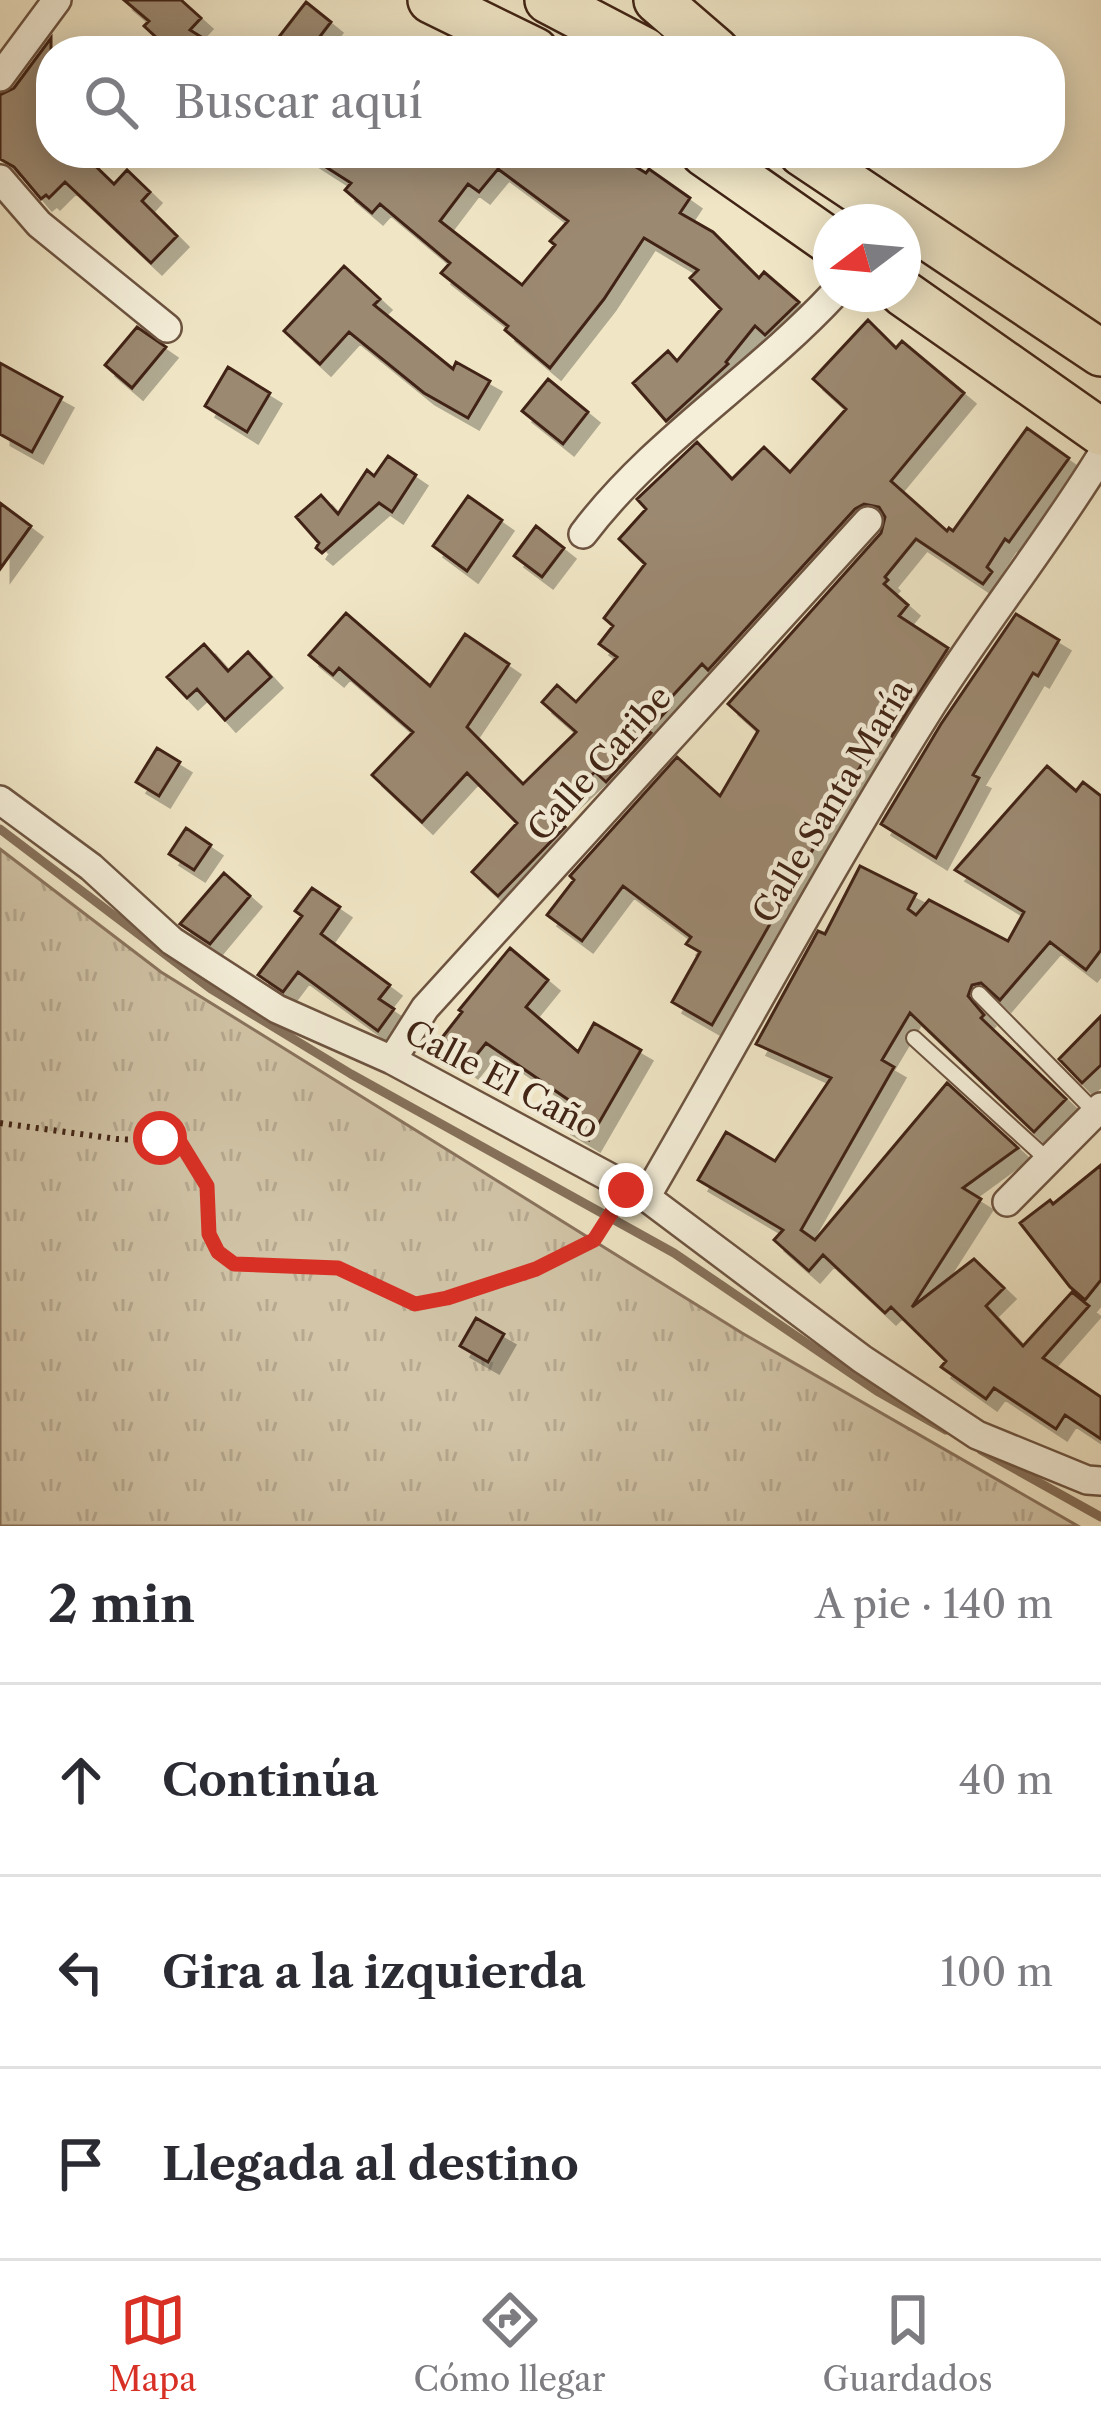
<!DOCTYPE html>
<html lang="es">
<head>
<meta charset="utf-8">
<style>
  body { margin:0; font-family:"Libre Caslon Text",serif; background:#f7f7f7; color:#2b2b33 }
  .compass { position:absolute; left:813px; top:204px; width:108px; height:108px; border-radius:50%; background:#fff; box-shadow:0 6px 30px #0003; rotate:254deg }
  .stop { position:absolute; width:36px; height:36px; margin:-27px; border:9px solid #d93025; border-radius:50%; background:#fff }
  .stop.end { background:#d93025; border-color:#fff; box-shadow:0 3px 12px #0008 }
  .list { margin:0; padding:0; list-style:none }
  h2 { display:flex; justify-content:space-between; align-items:center; height:156px; margin:0; padding:0 48px; font-size:51px }
  h2 small { font-size:39px; font-weight:400; color:#7c7c81 }
  .list li { display:grid; grid-template-columns:78px 1fr auto; gap:36px; align-items:center; box-sizing:border-box; height:192px; padding:0 48px; border-top:3px solid #e1e1e2 }
  .list b { display:block; font-size:45px; white-space:nowrap }
  .list em { font-size:39px; font-style:normal; color:#7c7c81 }
  .icon { flex:none; width:66px; height:66px; fill:none; stroke:currentColor; stroke-width:2; stroke-linecap:round; stroke-linejoin:round }
  .map { position:relative; flex:none; width:1101px; height:1526px; overflow:hidden }
  .search { position:absolute; background:#fff; box-shadow:0 6px 30px #0003; left:36px; right:36px; top:36px; height:132px; display:flex; align-items:center; gap:30px; box-sizing:border-box; padding:0 42px; border-radius:48px; color:#7c7c81; font-size:45px }
  .sheet { height:732px; background:#fff }
  nav { display:flex; justify-content:space-around; align-items:center; box-sizing:border-box; height:168px; border-top:3px solid #e1e1e2; background:#fff; font-size:33px; color:#7c7c81 }
  nav a { display:grid; justify-items:center; gap:6px }
  nav .on { color:#d93025 }
  .map>svg:first-child { display:block }
  .park { fill:url(#park-tufts); stroke:#8a745e; stroke-width:3 }
  .lines { fill:none; stroke-linecap:round; stroke-linejoin:round }
  .stream { stroke:#86715b; stroke-width:9 }
  .building { fill:#9c8971; stroke:#412415; stroke-width:3; fill-rule:evenodd; filter:url(#shadow) }
  .service-casing { stroke:#6d5441; stroke-width:18 }
  .minor-casing { stroke:#6d5441; stroke-width:32 }
  .primary-casing { stroke:#412415; stroke-width:50 }
  .path { stroke:#412415; stroke-width:6; stroke-dasharray:3 6; stroke-linecap:butt }
  .service { stroke:#f5efda; stroke-width:14 }
  .minor { stroke:#f5efda; stroke-width:27 }
  .primary { stroke:#f0e6c6; stroke-width:45 }
  .route { stroke:#d93025; stroke-width:15 }
  .labels { text-anchor:middle; stroke-width:9; stroke-linejoin:round; paint-order:stroke }
  .street-label { font-size:33px; fill:#412415; stroke:#f5efda }
</style>
</head>
<body>
<div class="map">
<svg width="1101" height="1526" viewBox="0 0 1101 1526">
  <defs>
    <pattern id="park-tufts" width="24" height="20" patternUnits="userSpaceOnUse" patternTransform="scale(3)"><rect width="24" height="20" fill="#d2c5a8"/><path d="M3 7l-1-3M5 7V3M7 7l1-3M15 17l-1-3M17 17v-4M19 17l1-3" fill="none" stroke="#b6a990"/></pattern>
    <filter id="shadow"><feDropShadow dx="11" dy="11" stdDeviation="0" flood-color="#0004"/></filter>
  </defs>
  <rect width="100%" height="100%" fill="#f0e6c6"/>
  <filter id="stains"><feTurbulence type="fractalNoise" baseFrequency=".00167" numOctaves="4"/><feColorMatrix values="0 0 0 0 .2 0 0 0 0 .09 0 0 0 0 .02 0 0 0 .5 -.17"/></filter>
  <radialGradient id="worn" r=".72"><stop offset=".6" stop-color="#630" stop-opacity="0"/><stop offset="1" stop-color="#630" stop-opacity=".3"/></radialGradient>
  <path class="park" d="M0,849l161,123 581,361 336,193h-1078z"/>
  <g class="lines">
    <path class="stream" d="M0,829l211,160 140,85 323,179 203,138 69,39
      M981,1450l120,67"/>
  </g>
  <path class="building" d="M124,0h57l20,18 -11,12 34,21h-53l-27,-25 5,-5z
    M306,2l25,20 -22,29h-41z
    M51,38v115h31l32,31 13,-14 23,22 -8,9 35,35 -26,27 -86,-81 -16,16 -3,-3 -5,4 -27,-32 -14,-8v-64l14,-7z
    M304,153h309l33,20 3,-4 41,29 -10,15 33,19 46,46 5,-6 35,30 -34,33 -10,-9 -29,36 2,2 -62,57 -33,-38 35,-32 9,10 44,-52 -31,-31 8,-8 -54,-32 -40,61 -54,69 -45,-38 3,-4 -67,-53 9,-10 -70,-59 -8,9 -27,-23 6,-7zM498,169l70,52 -18,20 5,4 -33,40 -82,-64 28,-37 11,8z
    M344,266l36,33 -6,6 79,64 3,-7 34,19 -22,37 -44,-25 -75,-61 -29,32 -36,-33z
    M868,320l28,28 6,-7 62,52 -73,88 56,50 2,-3 4,3 74,-103 42,30 -60,84 -4,-3 -18,28 5,5 -9,12 -67,-45 -31,38 3,3 -4,4 24,21 -9,11 49,32 -56,88 -10,-7 -170,296 -40,-23 28,-50 -14,-8 5,-7 -68,-51 -41,55 -35,-26 27,-35 -4,-4 107,-119 43,39 38,-65 -30,-27 153,-171 4,-16 -6,-10 -15,-3 -9,5 -147,161 -6,-6 -36,39 4,4 -22,24 3,2 -45,49 -11,-10 -44,41 14,14 -67,69 -26,-24 45,-49 -50,-50 -45,49 -50,-47 41,-43 -74,-64 -6,7 -24,-20 37,-42 84,73 35,-52 44,30 -42,63 56,57 53,-52 -34,-30 15,-17 19,17 41,-45 -18,-13 14,-18 -9,-8 41,-54 -26,-25 27,-30 -9,-10 60,-57 35,37 32,-32 26,25 56,-63 -33,-30z
    M137,327l29,20 -34,41 -27,-23z
    M0,363l62,34 -30,55 -32,-18z
    M228,367l42,26 -23,39 -42,-26z
    M548,379l40,33 -25,32 -41,-33z
    M388,456l28,19 -24,37 -13,-9 -57,50 -6,-5 3,-5 -23,-26 25,-22 17,19 29,-44 7,6z
    M468,496l34,24 -35,51 -34,-25z
    M0,503l31,23 -31,43z
    M536,526l28,22 -22,29 -28,-21z
    M1016,614l43,26 -21,36 -5,-3 -60,102 6,3 -43,80 -55,-34 60,-100z
    M204,644l24,27 20,-19 23,25 -46,43 -28,-31 -10,9 -20,-21z
    M157,748l23,14 -21,34 -23,-14z
    M1047,766l29,25 7,-9 18,14v154l-15,20 -36,-28 -50,58 -19,-17 -9,2 -4,11 16,19 -3,3 85,81 -32,33 -124,-119 -28,47 12,7 -93,163 14,10 132,-157 71,65 -55,40 18,11 -69,108 62,-48 30,29 -18,18 37,40 49,-54 17,14 -46,52 58,39v42l-36,-24 -9,14 -62,-41 -8,11 -45,-32 5,-6 -55,-54 -6,6 -62,-58 -14,16 -35,-31 9,-10 -85,-50 28,-48 49,29 56,-83 -75,-34 62,-113 7,3 35,-68 56,28 -8,15 8,6 13,-15 79,41 16,-29 -69,-42z
    M186,828l25,17 -17,25 -25,-16z
    M224,873l26,23 -40,48 -30,-20z
    M312,888l28,19 -19,27 69,51 -11,14 15,10 -16,22 -80,-59 -15,20 -25,-17 44,-59 -7,-5z
    M510,948l38,32 -22,27 52,45 16,-29 47,27 -52,90 -28,-17 12,-20 -87,-60 -19,24 -30,-23 25,-32 -3,-2z
    M1101,1016v49l-19,18 -23,-24z
    M1101,1165v115l-16,20 -15,-13 -50,-64 30,-23 3,4z
    M476,1318l28,16 -16,28 -28,-16z"/>
  <g class="lines">
    <defs>
      <path id="service" d="M979,994l117,119
        M914,1038l135,123"/>
      <path id="minor" d="M0,77l57,-77
        M0,179l39,45 128,104
        M583,534c70,-93 172,-155 251,-240
        M0,800l91,67 81,74 105,68 115,51 254,137 216,162 115,76 110,45 14,1
        M392,1060l33,-52 443,-487
        M646,1197c94,-161 181,-325 280,-483 55,-88 121,-170 175,-258
        M1007,1202l94,-95"/>
      <path id="primary" d="M431,0l104,51
        M548,0l97,51
        M657,0l59,51
        M704,153l127,89
        M802,153l299,200
        M903,293l198,139"/>
    </defs>
    <use href="#service" class="service-casing"/>
    <use href="#minor" class="minor-casing"/>
    <use href="#primary" class="primary-casing"/>
    <path class="path" d="M0,1123l117,16 63,3 27,44 2,48 9,19 16,11 104,4 77,36 32,-6 89,-29 49,-24 9,-5 20,-32"/>
    <use href="#service" class="service"/>
    <use href="#minor" class="minor"/>
    <use href="#primary" class="primary"/>
  </g>
  <g class="lines">
    <path class="route" d="M160,1138l20,4 27,44 2,48 9,18 16,12 104,4 77,36 32,-6 89,-29 58,-29 32,-50"/>
  </g>
  <g class="labels">
    <g class="street-label">
      <text transform="translate(599 763) rotate(-48)" y="12">Calle Caribe</text>
      <text transform="translate(832 801) rotate(-59)" y="12">Calle Santa María</text>
      <text transform="translate(502 1079) rotate(28)" y="12">Calle El Caño</text>
    </g>
  </g>
  <rect width="100%" height="100%" filter="url(#stains)"/>
  <rect width="100%" height="100%" fill="url(#worn)"/>
</svg>
<svg class="compass" viewBox="-18 -18 36 36"><path d="M0-13l5 13h-10z" fill="#e53935"/><path d="M0 13l5-13h-10z" fill="#7c7c81"/></svg>
<div class="stop" style="left:160px;top:1138px"></div>
<div class="stop end" style="left:626px;top:1190px"></div>
<div class="search"><svg class="icon" aria-label="search" viewBox="0 0 24 24"><circle cx="10" cy="10" r="6"/><path d="M15 15l6 6"/></svg>Buscar aquí</div>
</div>
<section class="sheet">
<h2>2 min<small>A pie · 140 m</small></h2>
<ul class="list">
<li><svg class="icon" aria-label="ahead" viewBox="0 0 24 24"><path d="M12 20V5M6 11l6-6 6 6"/></svg><div><b>Continúa</b></div><em>40 m</em></li>
<li><svg class="icon" aria-label="left" viewBox="0 0 24 24"><path d="M17 20v-9H6M10 6l-5 5 5 5"/></svg><div><b>Gira a la izquierda</b></div><em>100 m</em></li>
<li><svg class="icon" aria-label="arrive" viewBox="0 0 24 24"><path d="M6 21V4h12l-3 4 3 4H6"/></svg><div><b>Llegada al destino</b></div></li>
</ul>
</section>
<nav>
<a class="on"><svg class="icon" aria-label="map" viewBox="0 0 24 24"><path d="M3 6l6-2 6 2 6-2v14l-6 2-6-2-6 2zM9 4v14M15 6v14"/></svg>Mapa</a>
<a><svg class="icon" aria-label="directions" viewBox="0 0 24 24"><path d="M12 3l9 9-9 9-9-9zM9 14v-3h6M13 9l2 2-2 2"/></svg>Cómo llegar</a>
<a><svg class="icon" aria-label="saved" viewBox="0 0 24 24"><path d="M7 4h10v16l-5-4-5 4z"/></svg>Guardados</a>
</nav>
</body>
</html>
